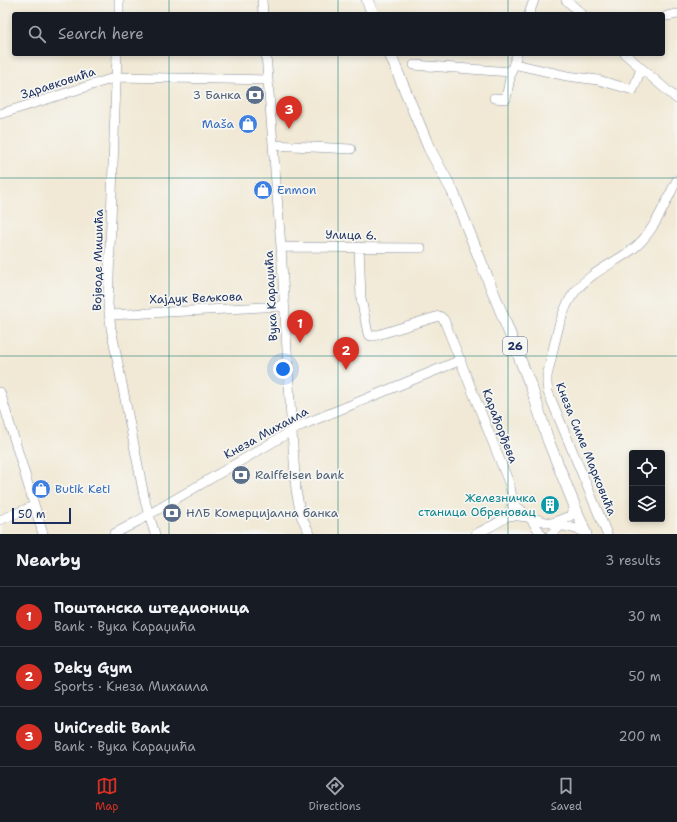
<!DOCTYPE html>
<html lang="en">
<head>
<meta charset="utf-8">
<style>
  body { margin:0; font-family:"Shantell Sans",sans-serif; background:#20242c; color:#f1f3f6 }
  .controls { position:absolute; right:12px; bottom:12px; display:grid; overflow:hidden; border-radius:4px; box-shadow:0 2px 6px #0003 }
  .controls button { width:36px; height:36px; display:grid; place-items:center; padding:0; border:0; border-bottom:1px solid #363941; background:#171b24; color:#f1f3f6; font:20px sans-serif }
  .scale { position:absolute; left:12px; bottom:10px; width:59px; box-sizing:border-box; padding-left:4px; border:2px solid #1b2f5e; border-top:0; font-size:11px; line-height:14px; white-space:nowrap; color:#1b2f5e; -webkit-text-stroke:3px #f6f6f2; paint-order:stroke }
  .you { position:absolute; left:283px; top:369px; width:14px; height:14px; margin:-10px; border:3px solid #fff; border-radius:50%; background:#1a73e8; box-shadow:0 0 0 6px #1a73e833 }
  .badge { display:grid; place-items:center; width:26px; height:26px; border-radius:50%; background:#d93025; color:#fff; font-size:13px; font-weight:700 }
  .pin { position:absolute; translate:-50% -33px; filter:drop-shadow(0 1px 2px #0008) }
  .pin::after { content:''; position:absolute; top:21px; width:14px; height:12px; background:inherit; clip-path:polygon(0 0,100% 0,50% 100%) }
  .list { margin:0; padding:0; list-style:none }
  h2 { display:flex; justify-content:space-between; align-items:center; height:52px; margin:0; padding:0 16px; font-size:17px }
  h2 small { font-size:13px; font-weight:400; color:#9ea1a6 }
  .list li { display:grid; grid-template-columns:26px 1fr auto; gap:12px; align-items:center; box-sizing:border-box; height:60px; padding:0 16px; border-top:1px solid #363941 }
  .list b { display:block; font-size:15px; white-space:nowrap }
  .list p { margin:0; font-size:13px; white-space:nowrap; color:#9ea1a6 }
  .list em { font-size:13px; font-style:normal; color:#9ea1a6 }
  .icon { flex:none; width:22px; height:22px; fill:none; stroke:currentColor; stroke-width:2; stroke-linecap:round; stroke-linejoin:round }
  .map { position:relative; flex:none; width:677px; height:534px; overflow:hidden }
  .search { position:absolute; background:#171b24; box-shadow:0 2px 6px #0003; left:12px; right:12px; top:12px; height:44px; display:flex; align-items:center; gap:10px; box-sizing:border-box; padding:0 14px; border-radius:4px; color:#9ea1a6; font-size:15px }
  .sheet { height:232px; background:#171b24 }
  nav { display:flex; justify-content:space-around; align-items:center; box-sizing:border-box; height:56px; border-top:1px solid #363941; background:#171b24; font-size:11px; color:#9ea1a6 }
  nav a { display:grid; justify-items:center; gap:2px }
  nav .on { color:#d93025 }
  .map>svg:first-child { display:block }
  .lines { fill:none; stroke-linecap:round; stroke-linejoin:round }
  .minor-casing { stroke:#868c9a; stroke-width:10 }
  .major-casing { stroke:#868c9a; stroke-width:12 }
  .minor { stroke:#fff; stroke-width:9 }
  .major { stroke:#fff; stroke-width:11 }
  .grid { fill:none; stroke:#0f766e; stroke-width:1; stroke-opacity:0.55 }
  .labels { text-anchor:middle; stroke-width:3.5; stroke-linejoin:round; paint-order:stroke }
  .shield { fill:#f6f6f2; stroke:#5d6b8a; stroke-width:1 }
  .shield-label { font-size:11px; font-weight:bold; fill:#1b2f5e }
  .street-label { font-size:12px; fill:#1b2f5e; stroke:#f6f6f2 }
  .service-label { font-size:12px; fill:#4e5e75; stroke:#f6f6f2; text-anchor:start }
  .shop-label { font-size:12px; fill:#366cbe; stroke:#f6f6f2; text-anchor:start }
  .culture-label { font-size:12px; fill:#0d838f; stroke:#f6f6f2; text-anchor:end }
</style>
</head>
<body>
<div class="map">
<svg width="677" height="534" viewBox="0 0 677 534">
  <rect width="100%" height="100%" fill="#f6f6f2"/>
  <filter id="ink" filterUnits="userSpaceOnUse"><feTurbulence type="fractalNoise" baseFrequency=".025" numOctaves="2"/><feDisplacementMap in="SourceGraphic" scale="8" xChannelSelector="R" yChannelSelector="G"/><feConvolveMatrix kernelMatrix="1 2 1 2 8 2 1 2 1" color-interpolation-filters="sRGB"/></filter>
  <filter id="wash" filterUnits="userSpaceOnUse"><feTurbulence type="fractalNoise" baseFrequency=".012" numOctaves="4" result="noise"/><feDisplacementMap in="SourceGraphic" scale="16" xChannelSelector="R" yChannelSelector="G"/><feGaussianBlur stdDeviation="0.9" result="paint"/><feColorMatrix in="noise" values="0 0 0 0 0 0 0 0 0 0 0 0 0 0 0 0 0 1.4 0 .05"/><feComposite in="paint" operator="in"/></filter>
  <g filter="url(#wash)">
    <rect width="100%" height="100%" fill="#f1e9d5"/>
  </g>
  <g filter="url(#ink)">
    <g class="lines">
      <defs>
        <path id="minor" d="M262,0l1,14
          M566,0l16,14
          M119,14v-14
          M529,14l5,-14
          M667,16l10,-2
          M117,54l-9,250 3,24 34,173 4,14 6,19
          M266,54l15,193 10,171 5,72 5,26 9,18
          M625,54l52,45
          M514,64l53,12 31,4 35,10 8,-21
          M414,65l97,7
          M494,98l12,1 5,-27 6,-18
          M0,114l117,-37 151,3
          M273,145l78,4
          M281,247l140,1
          M359,247l2,51 7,36 3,2h3l65,-20 2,1 3,3 65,163c3,10 5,25 -3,34 -5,5 -23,13 -30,17
          M109,315l175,-9
          M0,392l43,142
          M512,502l19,17 10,15
          M506,516c19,-2 34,5 52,9 10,2 18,3 27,7
          M0,520l34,-14
          M552,523l18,-7 5,-9
          M114,534l24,-13 164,-96 159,-65
          M551,534l11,-9
          M607,534l-59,-142 -1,-8v-8c7,-26 11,-62 27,-83 15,-20 39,-29 59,-44 21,-16 32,-46 44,-69"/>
        <path id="major" d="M367,0l6,14
          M390,54l39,94 24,44 79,197 16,51 38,94"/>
      </defs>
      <use href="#minor" class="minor-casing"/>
      <use href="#major" class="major-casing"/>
      <use href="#minor" class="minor"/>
      <use href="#major" class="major"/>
    </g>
  </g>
  <path class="grid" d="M169,0v14M338,0v14M508,0v14M169,54v480M338,54v480M508,54v480M0,178h677M0,356h677"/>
  <defs>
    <symbol id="bank-disc" viewBox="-11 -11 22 22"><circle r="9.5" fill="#5c6f8a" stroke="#f6f6f2"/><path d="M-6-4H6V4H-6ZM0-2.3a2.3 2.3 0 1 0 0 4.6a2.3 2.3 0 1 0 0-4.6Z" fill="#fff"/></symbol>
    <symbol id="shop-disc" viewBox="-11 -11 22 22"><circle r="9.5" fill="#3f7fe0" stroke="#f6f6f2"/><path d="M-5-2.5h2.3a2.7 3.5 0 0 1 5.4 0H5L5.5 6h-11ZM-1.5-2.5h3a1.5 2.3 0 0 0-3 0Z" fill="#fff"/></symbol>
    <symbol id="building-disc" viewBox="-11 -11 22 22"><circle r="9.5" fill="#0f9aa8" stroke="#f6f6f2"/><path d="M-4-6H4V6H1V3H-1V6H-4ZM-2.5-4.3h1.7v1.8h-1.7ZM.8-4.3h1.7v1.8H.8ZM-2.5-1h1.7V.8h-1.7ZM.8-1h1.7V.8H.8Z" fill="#fff"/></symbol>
  </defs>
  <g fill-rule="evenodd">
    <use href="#bank-disc" x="244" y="84" width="22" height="22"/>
    <use href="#shop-disc" x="237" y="113" width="22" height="22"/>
    <use href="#shop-disc" x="252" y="179" width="22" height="22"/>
    <use href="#bank-disc" x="230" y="464" width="22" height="22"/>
    <use href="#shop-disc" x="30" y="478" width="22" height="22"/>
    <use href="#building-disc" x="539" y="494" width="22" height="22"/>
    <use href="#bank-disc" x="161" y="502" width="22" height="22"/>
  </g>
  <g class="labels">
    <rect class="shield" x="503" y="337" width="24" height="18" rx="3"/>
    <g class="shield-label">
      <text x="515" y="350">26</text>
    </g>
    <g class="street-label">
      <text transform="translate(58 83) rotate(-18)" y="4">Здравковића</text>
      <text transform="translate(351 235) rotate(1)" y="4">Улица 6.</text>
      <text transform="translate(98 260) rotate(-89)" y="4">Војводе Мишића</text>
      <text transform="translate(271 296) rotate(-93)" y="4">Вука Караџића</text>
      <text transform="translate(196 298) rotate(-2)" y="4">Хајдук Вељкова</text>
      <text transform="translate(500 426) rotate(69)" y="4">Карађорђева</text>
      <text transform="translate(266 433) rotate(-29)" y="4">Кнеза Михаила</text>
      <text transform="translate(586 449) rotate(68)" y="4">Кнеза Симе Марковића</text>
    </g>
    <g class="service-label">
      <text x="241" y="99" text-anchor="end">3 Банка</text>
      <text x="255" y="479">Raiffeisen bank</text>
      <text x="186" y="517">НЛБ Комерцијална банка</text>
    </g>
    <g class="shop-label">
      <text x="234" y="128" text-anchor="end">Maša</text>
      <text x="277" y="194">Enmon</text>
      <text x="55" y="493">Butik Keti</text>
    </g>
    <g class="culture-label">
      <text x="536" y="502">Железничка<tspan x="536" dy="14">станица Обреновац</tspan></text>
    </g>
  </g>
</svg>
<div class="controls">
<button><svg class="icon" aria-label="locate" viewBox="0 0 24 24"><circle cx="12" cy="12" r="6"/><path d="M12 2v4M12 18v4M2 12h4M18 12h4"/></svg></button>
<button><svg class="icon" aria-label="layers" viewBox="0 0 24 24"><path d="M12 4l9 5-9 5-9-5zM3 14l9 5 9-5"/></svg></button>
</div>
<div class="scale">50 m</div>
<div class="you"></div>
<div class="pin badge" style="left:300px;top:343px">1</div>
<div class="pin badge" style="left:346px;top:370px">2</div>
<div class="pin badge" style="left:289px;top:129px">3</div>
<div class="search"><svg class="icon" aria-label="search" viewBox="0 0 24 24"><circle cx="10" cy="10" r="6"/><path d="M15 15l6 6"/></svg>Search here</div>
</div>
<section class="sheet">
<h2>Nearby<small>3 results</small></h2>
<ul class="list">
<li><span class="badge">1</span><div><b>Поштанска штедионица</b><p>Bank · Вука Караџића</p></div><em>30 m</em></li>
<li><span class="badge">2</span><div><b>Deky Gym</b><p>Sports · Кнеза Михаила</p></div><em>50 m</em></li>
<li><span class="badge">3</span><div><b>UniCredit Bank</b><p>Bank · Вука Караџића</p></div><em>200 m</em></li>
</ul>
</section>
<nav>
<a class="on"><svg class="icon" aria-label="map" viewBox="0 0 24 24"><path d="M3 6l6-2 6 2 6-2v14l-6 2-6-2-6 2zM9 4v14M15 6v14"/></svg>Map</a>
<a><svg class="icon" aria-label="directions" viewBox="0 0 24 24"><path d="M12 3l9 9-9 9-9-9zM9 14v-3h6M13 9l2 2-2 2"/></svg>Directions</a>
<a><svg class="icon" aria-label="saved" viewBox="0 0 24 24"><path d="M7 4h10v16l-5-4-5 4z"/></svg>Saved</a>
</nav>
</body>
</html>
